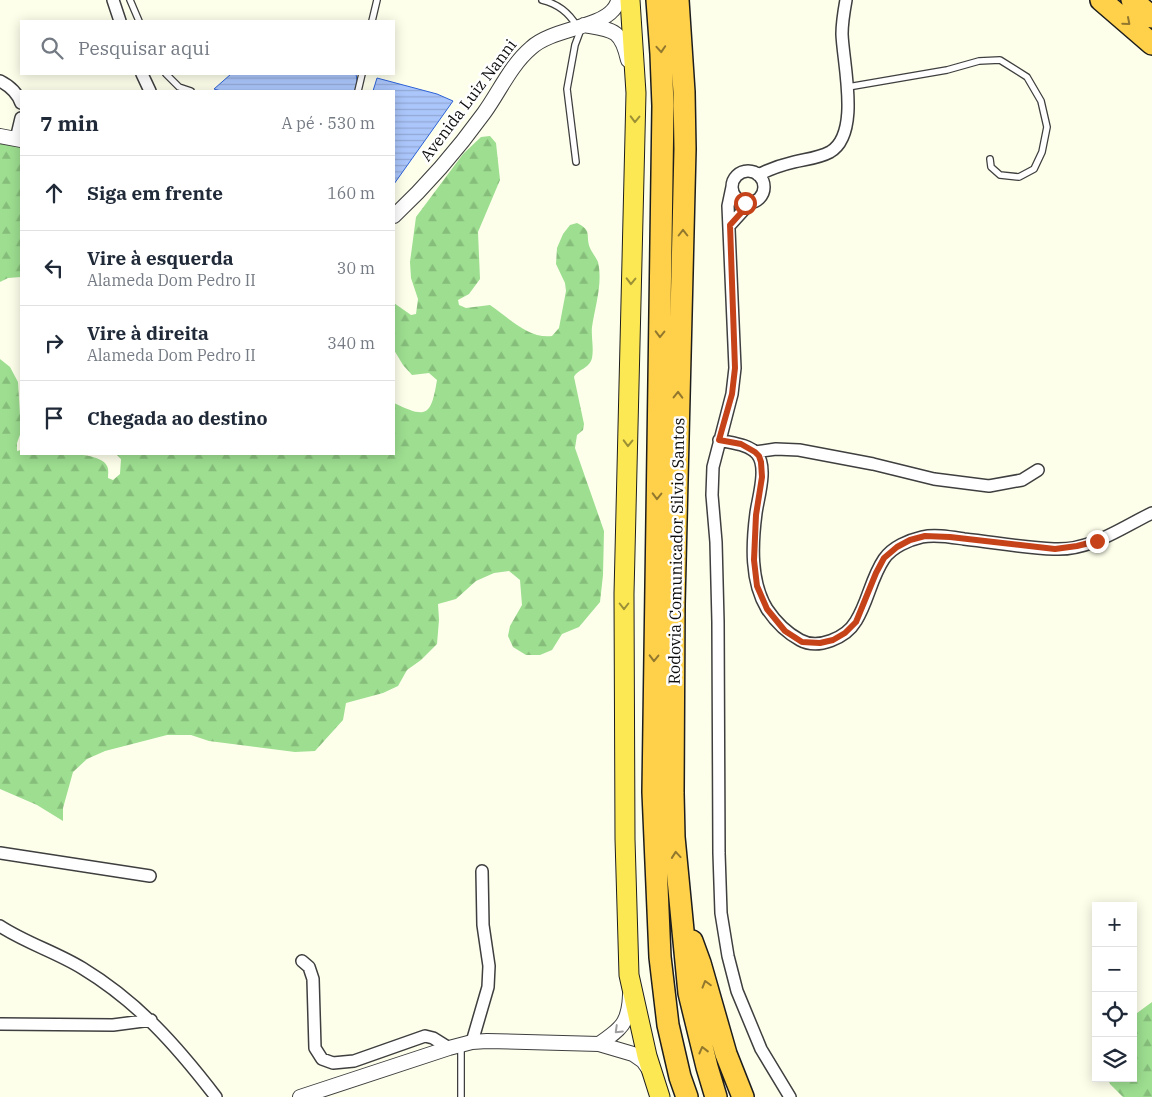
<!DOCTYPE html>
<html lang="pt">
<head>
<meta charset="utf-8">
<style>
  body { margin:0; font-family:"IBM Plex Serif",serif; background:#f2f2f3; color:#1f2937 }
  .controls { position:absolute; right:15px; bottom:15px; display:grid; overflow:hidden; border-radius:0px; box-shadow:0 2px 12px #0003 }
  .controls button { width:45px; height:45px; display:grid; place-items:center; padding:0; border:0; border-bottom:1px solid #e0e1e3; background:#fff; color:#1f2937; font:25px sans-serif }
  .stop { position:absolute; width:15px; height:15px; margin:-11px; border:4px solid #c6431a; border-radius:50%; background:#fff }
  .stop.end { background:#c6431a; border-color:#fff; box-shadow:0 1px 5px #0008 }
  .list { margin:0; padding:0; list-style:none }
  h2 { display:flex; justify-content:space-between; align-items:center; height:65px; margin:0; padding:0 20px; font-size:21px }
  h2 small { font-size:16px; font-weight:400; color:#747a83 }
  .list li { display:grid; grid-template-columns:32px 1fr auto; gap:15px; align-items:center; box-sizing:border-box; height:75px; padding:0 20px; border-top:1px solid #e0e1e3 }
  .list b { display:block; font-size:19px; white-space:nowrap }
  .list p { margin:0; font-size:16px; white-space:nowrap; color:#747a83 }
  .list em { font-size:16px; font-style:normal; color:#747a83 }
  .icon { flex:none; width:28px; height:28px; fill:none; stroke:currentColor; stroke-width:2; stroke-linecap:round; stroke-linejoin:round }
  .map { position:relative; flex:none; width:1152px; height:1097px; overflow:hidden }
  .search { position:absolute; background:#fff; box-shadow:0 2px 12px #0003; left:20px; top:20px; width:375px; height:55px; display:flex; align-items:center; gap:12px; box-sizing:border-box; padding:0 18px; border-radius:0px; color:#747a83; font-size:19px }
  .panel { position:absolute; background:#fff; box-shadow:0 2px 12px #0003; left:20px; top:90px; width:375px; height:365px; border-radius:0px }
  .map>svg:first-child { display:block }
  .forest { fill:url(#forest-firs) }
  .water { fill:url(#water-rules); stroke:#2d62d7 }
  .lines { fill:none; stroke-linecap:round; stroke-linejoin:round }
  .service-casing { stroke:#3f3f3f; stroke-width:8 }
  .minor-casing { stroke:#3f3f3f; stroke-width:14 }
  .tertiary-casing { stroke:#3f3f3f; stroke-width:16 }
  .trunk-casing { stroke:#1d1d1d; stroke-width:21 }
  .motorway-casing { stroke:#1d1d1d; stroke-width:24 }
  .service { stroke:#fff; stroke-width:5.5 }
  .minor { stroke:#fff; stroke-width:11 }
  .tertiary { stroke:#fff; stroke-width:14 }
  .trunk { stroke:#fce852; stroke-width:19 }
  .motorway { stroke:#ffd049; stroke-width:21 }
  .oneway { stroke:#92782e }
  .oneway2 { stroke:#9c9036 }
  .oneway3 { stroke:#9e9e9e }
  .route { stroke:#c6431a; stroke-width:6 }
  .labels { text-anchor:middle; stroke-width:5; stroke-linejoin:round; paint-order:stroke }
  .street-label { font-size:16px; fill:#0c0c0c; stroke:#fff }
</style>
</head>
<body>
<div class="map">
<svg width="1152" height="1097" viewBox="0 0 1152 1097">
  <defs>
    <pattern id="forest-firs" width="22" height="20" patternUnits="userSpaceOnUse" patternTransform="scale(1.25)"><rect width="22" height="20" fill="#9dde90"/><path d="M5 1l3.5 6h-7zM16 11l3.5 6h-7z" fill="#86bd7b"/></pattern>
    <pattern id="water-rules" width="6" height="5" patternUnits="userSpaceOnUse" patternTransform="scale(1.25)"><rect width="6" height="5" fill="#abc6fb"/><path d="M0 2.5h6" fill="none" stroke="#92a9d6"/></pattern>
  </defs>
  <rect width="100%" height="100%" fill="#fdffeb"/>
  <path class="forest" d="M0,134l21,3v140l-13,1 -8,4z
    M490,136l6,7 4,37 -22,52 2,47 -11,15 -11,6 1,5 7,3 24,-3c19,13 39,34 62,31l7,-8 7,-37 -1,-8 -9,-19 1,-16 6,-14 7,-9 7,-2c16,8 8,12 13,25 2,5 6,9 8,14 5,21 -3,44 -6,65 -1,10 2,21 0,31 -3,11 -14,11 -18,19l10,47 -1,6 -6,5 -2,13 29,83 -1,44 -3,27 -21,25 -17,7 -10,16 -12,5h-14l-13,-8 -5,-11 2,-10 12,-21 -2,-25 -11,-9 -15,2 -18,8 -20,18 -18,5 1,16 -2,24 -16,16 -14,10 -9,16 -15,7 -37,10 -3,17 -28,31 -20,1 -86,-11 -18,-6h-24l-62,16 -18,8 -14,13 -10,36v13l-26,-16 -37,-16v-430l10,8 8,15 3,50 -4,11v8l4,-1v4c18,0 78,-5 86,12 2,4 1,8 1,12l5,2 7,-6 1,-15 -5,-5h278v-51c33,16 37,13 43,-23l-8,-7 -17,2 -9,-10 -9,-15v-47l17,12 5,-1 2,-15 -7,-21 -1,-16 6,-45 47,-63 18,-17z
    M1152,1002v95h-29l-13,-13 -2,-6h25v-62z"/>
  <path class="water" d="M231,74h125l2,13 -2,4h-135l-7,-2z
    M377,78l60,16 16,7 -59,83v-93h-21z"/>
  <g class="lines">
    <defs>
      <path id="service" d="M130,0l9,21
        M542,0c16,4 26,12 35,26
        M372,21l5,-21
        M166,74l13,13 12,4
        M848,87l99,-17 32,-9 21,-1 27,17 14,24 6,26 -5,25 -8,17 -15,8 -19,-2 -9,-8 -1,-8
        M358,91l4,-17
        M576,162l-9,-73 8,-44 6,-16
        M461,1097v-52"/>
      <path id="minor" d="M113,0l7,21
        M142,74l8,17
        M0,81c10,5 17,11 21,22
        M16,139l5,-21
        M732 187a16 16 0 1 1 32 0a16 16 0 1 1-32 0Z
        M758,175c12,-6 23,-10 36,-13 13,-3 25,-4 36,-10 31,-18 13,-88 12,-118 0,-11 2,-23 4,-34
        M732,187l-4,19 7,162 -3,26 -19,73 -1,28 4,47 2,80 1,231 2,60 7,43 9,35 24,58 29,48
        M730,225l20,-22
        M719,440c12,3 30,4 38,14 11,13 1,44 -1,59 -4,31 -6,68 11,96 8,12 20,24 33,31 18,10 46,-2 56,-19 12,-19 15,-43 28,-62 8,-12 25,-19 38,-22 13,-3 29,0 42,2 29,3 60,9 90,10 36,2 67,-21 98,-36
        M755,452l21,-3 23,1 74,14 61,15 55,7 33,-6 16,-10
        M0,853l150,23
        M0,926c26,17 56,26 82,42 56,34 94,77 134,129
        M302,961l7,6 4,12 2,69 7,11 11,4 21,-2 71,-25 8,2 16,10
        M0,1024l113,1 38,-5
        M472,1042l16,-55 1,-21 -6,-41 -1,-54"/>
      <path id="tertiary" d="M584,25c29,5 37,4 44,35
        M0,136l21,4
        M394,216c33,-31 64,-67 90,-103 16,-22 26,-47 47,-65 20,-19 67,-20 82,-38 3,-3 4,-7 6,-10
        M599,1044c22,-15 30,-21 31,-49
        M300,1097l149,-49 23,-6 15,-1 112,3 34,10 10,7 7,10"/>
      <path id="trunk" d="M630,0l6,93 -12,501 1,245 4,136 18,81 13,41"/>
      <path id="motorway" d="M657,0l4,54 2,52 -10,686 7,165 8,68 12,52 7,20
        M678,0l6,92 1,57 -11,455 -1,189 1,44 15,156 18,74 9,30
        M1101,0l51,44
        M1132,0l20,17
        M692,941l8,22 26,91 17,43"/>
    </defs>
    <use href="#service" class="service-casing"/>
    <use href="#minor" class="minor-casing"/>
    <use href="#tertiary" class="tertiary-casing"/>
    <use href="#trunk" class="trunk-casing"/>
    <use href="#motorway" class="motorway-casing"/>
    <use href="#service" class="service"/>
    <use href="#minor" class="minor"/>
    <use href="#tertiary" class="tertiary"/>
    <use href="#trunk" class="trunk"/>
    <use href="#motorway" class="motorway"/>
  </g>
  <defs><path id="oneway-chevron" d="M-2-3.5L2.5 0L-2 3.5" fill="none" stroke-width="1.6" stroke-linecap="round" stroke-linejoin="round" transform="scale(1.25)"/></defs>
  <g class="oneway">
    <use href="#oneway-chevron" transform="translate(1127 22) rotate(41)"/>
    <use href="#oneway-chevron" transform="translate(661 49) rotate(86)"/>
    <use href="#oneway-chevron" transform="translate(683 233) rotate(-90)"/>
    <use href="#oneway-chevron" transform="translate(660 334) rotate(91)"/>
    <use href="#oneway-chevron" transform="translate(678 395) rotate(-89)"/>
    <use href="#oneway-chevron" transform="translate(657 496) rotate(91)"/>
    <use href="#oneway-chevron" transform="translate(654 658) rotate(91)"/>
    <use href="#oneway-chevron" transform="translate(676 855) rotate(-95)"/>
    <use href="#oneway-chevron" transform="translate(706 984) rotate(-106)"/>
    <use href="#oneway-chevron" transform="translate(703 1050) rotate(-104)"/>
  </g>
  <g class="oneway2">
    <use href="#oneway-chevron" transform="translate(635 119) rotate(91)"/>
    <use href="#oneway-chevron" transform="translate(631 281) rotate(91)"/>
    <use href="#oneway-chevron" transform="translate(628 443) rotate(91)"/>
    <use href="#oneway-chevron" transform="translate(624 606) rotate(90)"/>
  </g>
  <use class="oneway3" href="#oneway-chevron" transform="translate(618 1030) rotate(136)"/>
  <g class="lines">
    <path class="route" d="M745,203h5l-20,22 5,143 -3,26 -13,46 22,4 14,8 4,4 2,6 1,15 -6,38 -2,45 3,26 10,23 18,22 17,11 18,1 13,-3 12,-7 11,-11 20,-49 8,-15 13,-11 13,-7 15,-4 25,1 105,12 22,-3 20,-5"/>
  </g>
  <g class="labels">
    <g class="street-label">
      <text transform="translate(468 100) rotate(-53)" y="6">Avenida Luiz Nanni</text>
      <text transform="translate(676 551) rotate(-89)" y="6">Rodovia Comunicador Silvio Santos</text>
    </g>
  </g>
</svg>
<div class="controls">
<button>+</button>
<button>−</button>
<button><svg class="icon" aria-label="locate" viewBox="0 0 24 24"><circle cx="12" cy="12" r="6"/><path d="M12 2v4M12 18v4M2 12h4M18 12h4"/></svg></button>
<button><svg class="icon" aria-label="layers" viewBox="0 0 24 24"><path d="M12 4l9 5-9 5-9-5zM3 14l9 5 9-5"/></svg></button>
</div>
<div class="stop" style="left:745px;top:203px"></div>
<div class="stop end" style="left:1097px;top:541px"></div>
<div class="search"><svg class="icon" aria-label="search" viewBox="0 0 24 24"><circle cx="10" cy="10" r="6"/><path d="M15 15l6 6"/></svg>Pesquisar aqui</div>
<section class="panel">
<h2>7 min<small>A pé · 530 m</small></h2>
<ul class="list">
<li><svg class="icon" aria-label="ahead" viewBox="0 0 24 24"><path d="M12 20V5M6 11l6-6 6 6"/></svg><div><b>Siga em frente</b></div><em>160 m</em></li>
<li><svg class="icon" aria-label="left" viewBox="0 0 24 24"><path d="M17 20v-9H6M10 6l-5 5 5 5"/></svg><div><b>Vire à esquerda</b><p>Alameda Dom Pedro II</p></div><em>30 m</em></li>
<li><svg class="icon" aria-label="right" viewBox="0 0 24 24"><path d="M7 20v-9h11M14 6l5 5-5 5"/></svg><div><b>Vire à direita</b><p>Alameda Dom Pedro II</p></div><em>340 m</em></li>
<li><svg class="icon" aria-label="arrive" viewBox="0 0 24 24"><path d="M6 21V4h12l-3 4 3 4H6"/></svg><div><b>Chegada ao destino</b></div></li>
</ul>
</section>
</div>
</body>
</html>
